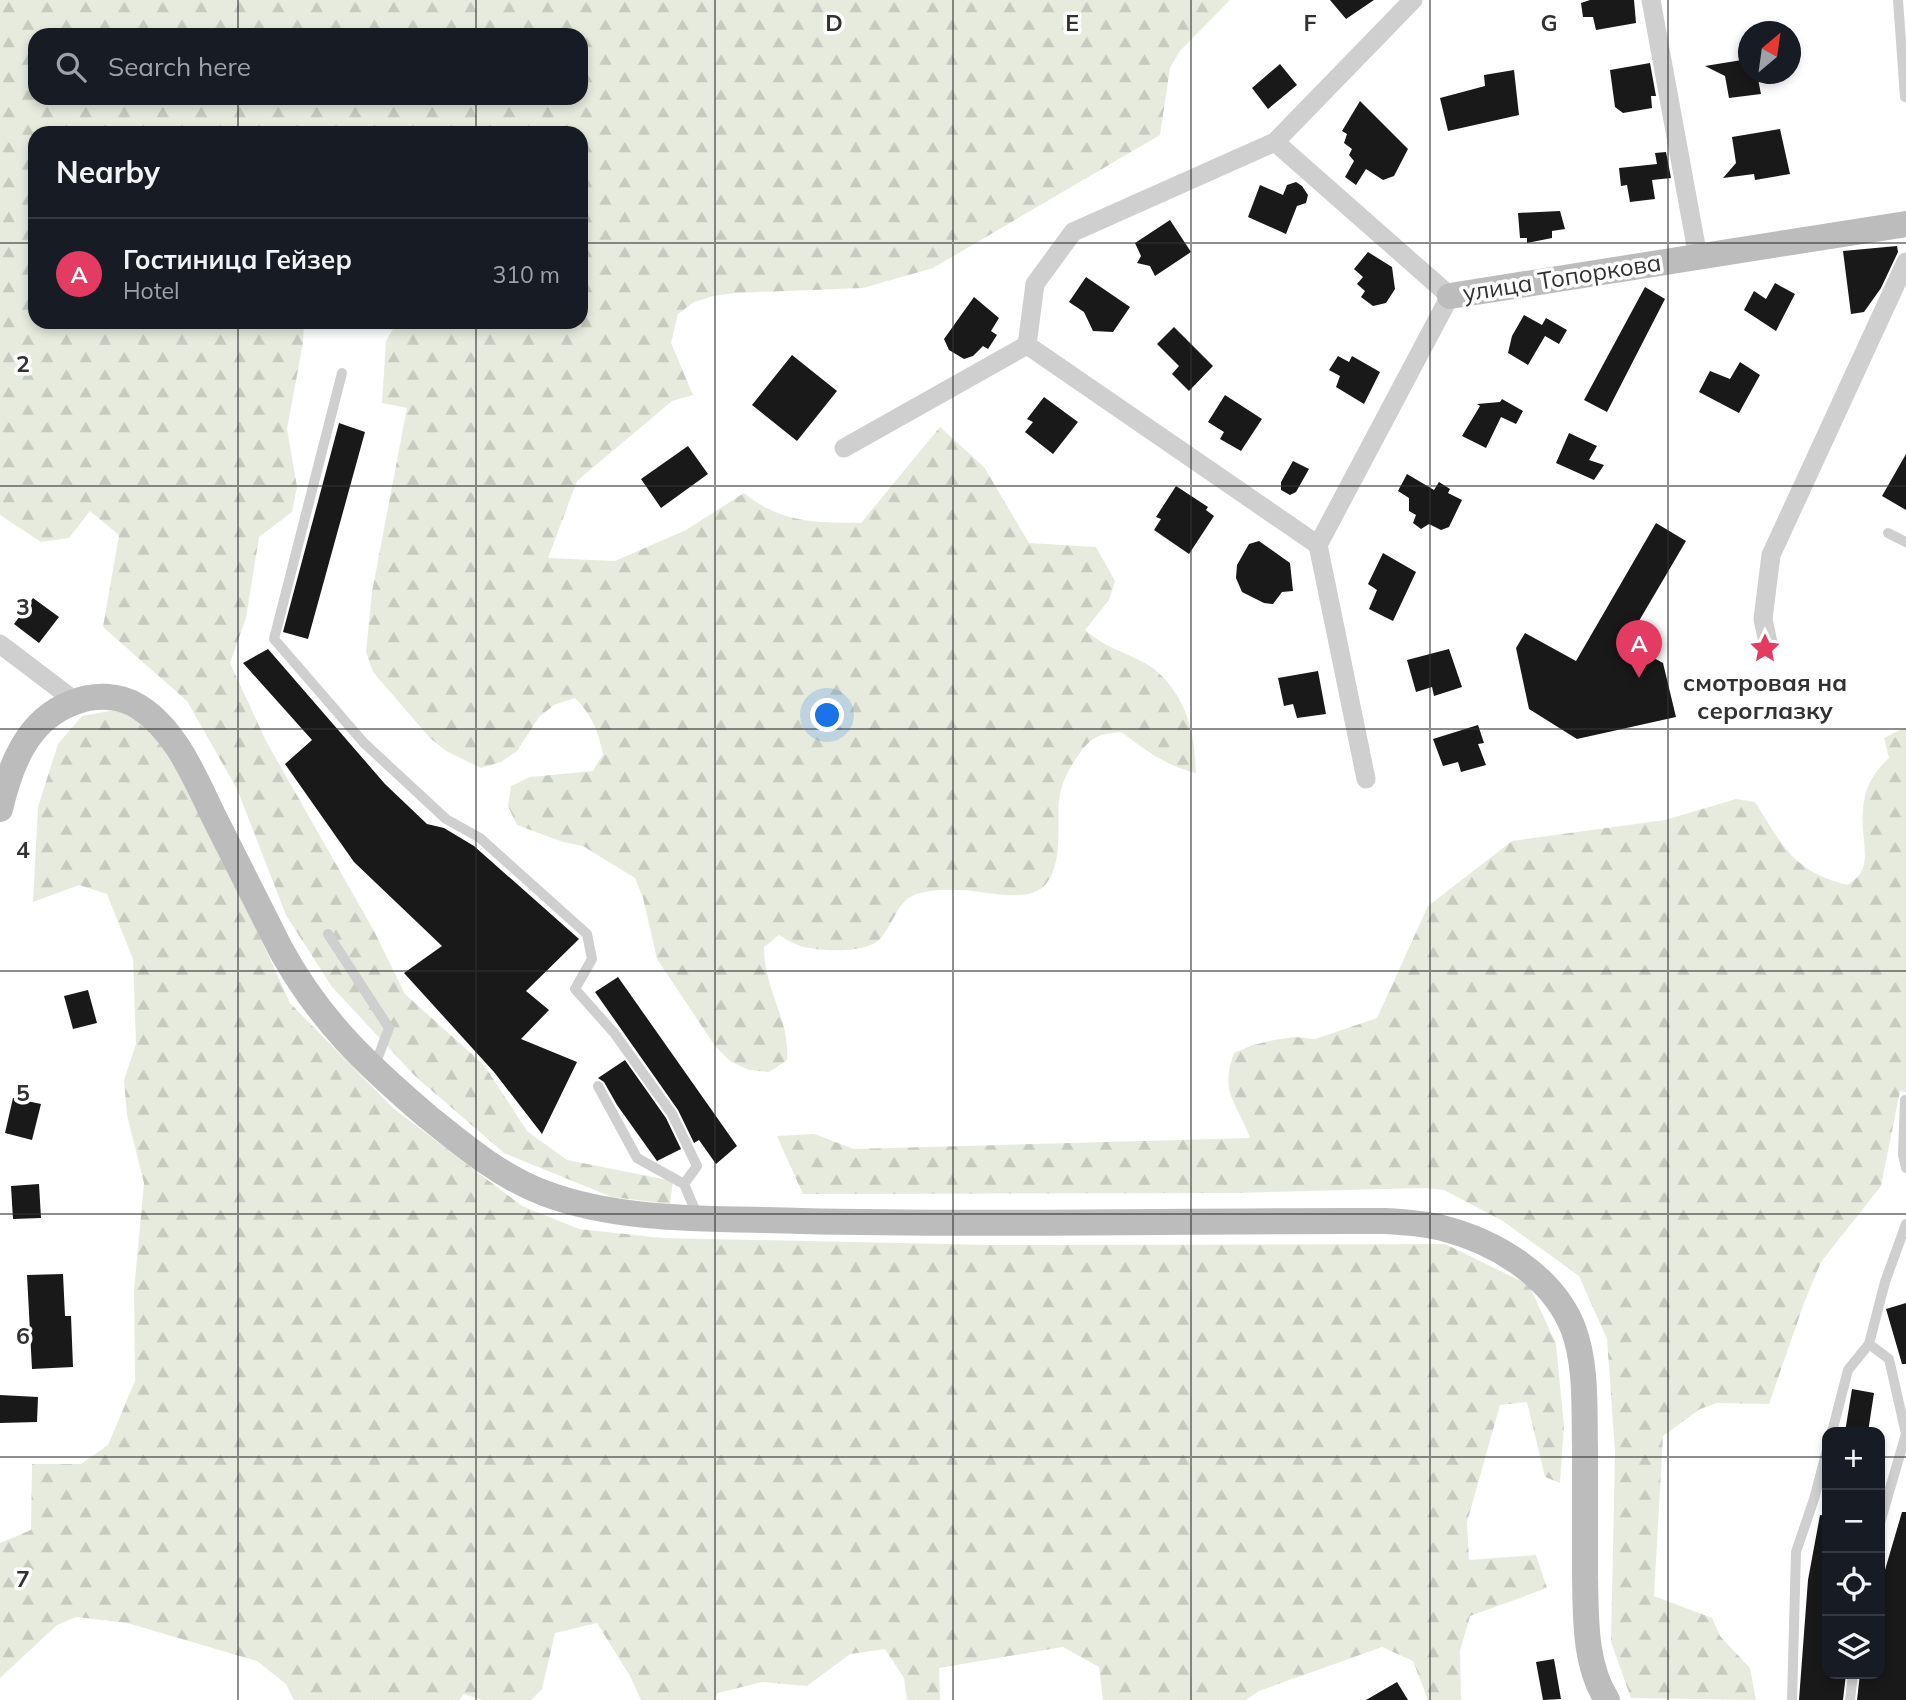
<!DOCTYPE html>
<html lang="en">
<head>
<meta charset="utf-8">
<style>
  body { margin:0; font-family:Mulish,sans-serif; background:#242831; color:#f1f3f6 }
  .controls { position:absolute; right:21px; bottom:21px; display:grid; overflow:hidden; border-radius:14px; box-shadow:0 4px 10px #0003 }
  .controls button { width:63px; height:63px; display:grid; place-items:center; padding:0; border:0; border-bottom:2px solid #363941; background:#171b24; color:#f1f3f6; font:35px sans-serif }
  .compass { position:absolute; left:1738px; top:21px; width:63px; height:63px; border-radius:50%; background:#171b24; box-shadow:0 4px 10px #0003; rotate:29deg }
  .you { position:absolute; left:828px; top:716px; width:24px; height:24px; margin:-18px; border:5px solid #fff; border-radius:50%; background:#1a73e8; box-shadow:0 0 0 10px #1a73e833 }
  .badge { display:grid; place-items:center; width:46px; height:46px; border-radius:50%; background:#e33b62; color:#fff; font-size:23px; font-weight:700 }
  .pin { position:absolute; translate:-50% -58px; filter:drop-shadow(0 2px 4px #0008) }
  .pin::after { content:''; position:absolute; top:37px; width:24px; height:21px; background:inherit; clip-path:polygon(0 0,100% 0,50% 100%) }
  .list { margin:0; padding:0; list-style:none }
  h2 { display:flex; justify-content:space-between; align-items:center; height:91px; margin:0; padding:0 28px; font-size:30px }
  h2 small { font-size:23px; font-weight:400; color:#9ea1a6 }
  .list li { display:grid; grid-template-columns:46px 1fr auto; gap:21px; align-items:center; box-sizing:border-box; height:112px; padding:0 28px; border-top:2px solid #363941 }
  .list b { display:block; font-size:26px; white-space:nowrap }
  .list p { margin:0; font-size:23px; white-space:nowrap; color:#9ea1a6 }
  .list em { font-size:23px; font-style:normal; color:#9ea1a6 }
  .icon { flex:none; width:38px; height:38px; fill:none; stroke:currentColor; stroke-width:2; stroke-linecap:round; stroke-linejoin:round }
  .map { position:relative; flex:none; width:1906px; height:1700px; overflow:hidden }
  .search { position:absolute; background:#171b24; box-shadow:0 4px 10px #0003; left:28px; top:28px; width:560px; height:77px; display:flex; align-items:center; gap:18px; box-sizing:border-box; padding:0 24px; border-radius:21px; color:#9ea1a6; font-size:26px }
  .panel { position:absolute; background:#171b24; box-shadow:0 4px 10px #0003; left:28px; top:126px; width:560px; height:203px; border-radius:21px }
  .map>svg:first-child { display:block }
  .forest { fill:url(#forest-firs); fill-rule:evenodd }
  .building { fill:#191919 }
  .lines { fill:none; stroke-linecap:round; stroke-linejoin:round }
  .service { stroke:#cfcfcf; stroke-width:10 }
  .minor { stroke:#cfcfcf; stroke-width:19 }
  .secondary { stroke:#bcbcbc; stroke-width:26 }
  .grid { fill:none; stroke:#323232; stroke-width:2; stroke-opacity:0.55 }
  .labels { text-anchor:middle; stroke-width:7; stroke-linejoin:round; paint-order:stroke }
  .street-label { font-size:24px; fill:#323232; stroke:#fff }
  .poi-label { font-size:24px; font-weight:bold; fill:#323232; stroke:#fff }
  .grid-label { font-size:23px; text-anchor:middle; font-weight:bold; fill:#323232; stroke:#fff; stroke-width:7; stroke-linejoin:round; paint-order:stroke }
</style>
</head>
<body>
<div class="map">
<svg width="1906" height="1700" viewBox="0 0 1906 1700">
  <defs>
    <pattern id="forest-firs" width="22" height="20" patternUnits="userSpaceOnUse" patternTransform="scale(1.75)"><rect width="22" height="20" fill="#e7ebde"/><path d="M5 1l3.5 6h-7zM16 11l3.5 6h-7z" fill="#c7cabf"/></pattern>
  </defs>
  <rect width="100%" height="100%" fill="#fff"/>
  <path class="forest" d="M0,0h1230l-50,51 -10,17 -10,67 -227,133 -70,20 -128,5 -21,3 -20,6 -16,12 -7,29 22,52 -21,6 -95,80 -29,77 67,3 71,-31 58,-37c39,31 70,29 117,30l79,-96 44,40 45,76 67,4 19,34 -6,19 -24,30c21,17 29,18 52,29 30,13 49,44 55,76 3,12 3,25 4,38 -32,-8 -49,-22 -75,-41 -24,2 -30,5 -44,25 -9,13 -16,27 -18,44 -2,25 4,62 -13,83 -17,21 -64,6 -87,6 -13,-1 -30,0 -43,4 -19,7 -23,31 -36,45 -14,15 -64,13 -82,6 -7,-2 -13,-7 -19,-10l-15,12c0,44 26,71 23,113l-18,12 -20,-2 -19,-9 -15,-15 -58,-87 -14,-61 -8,-20 -52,-32 -20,-4 -46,-17 -9,-19 3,-20 19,-9 63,-6 10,-17c-5,-23 -11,-39 -28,-56l-21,7 -15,12 -22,34 -16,11 -20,6 -35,-17 -16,-13 -57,-66 -7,-20 6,-60 35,-184 -25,-5 4,-62 11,-19h184v-189h-546v189h269l-1,21 -16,86 10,58 -5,25 -33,25 -13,81 -16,45 36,78 108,190 31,63 79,71 43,66 40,29 106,21 -3,23 -58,-7 -108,-44 -89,-77 -83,-89 -46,-72 -49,-126 -50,-88 -84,-74 16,-92 -29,-24 -21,27 -28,4 -41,-27zM35,35h546v63h-546z
    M121,709l32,26 42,59 95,209 103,105 129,98 57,23 83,9 330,7 453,-1 84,41 27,59 8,82 -4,57 -15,-6 -18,-75 -27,3 -33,117 2,38 67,-5 11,33 -77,28 -10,35 1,49h-33l-15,-39 -31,-14 -123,44 -13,9h-143l-4,-33 -36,-20 -124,21 1,32h-33l-3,-22 -19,-29 -35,5 -43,32 -45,-4 -44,11 -4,7h-73l-11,-24 -33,-53 -42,10 -13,56 -11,11h-49l-18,-6 -5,6h-165l-8,-16 -29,-23 -130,-38 -51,-6 -19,8 -57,53v-135l31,-13 1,-66h49l27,-19 27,-64 -1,-90 10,-108 -17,-68 -3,-35 12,-36 -3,-85 -26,-65 -28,-9 -46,17 5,-95 20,-63 24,-28z
    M1902,729h4v363l-6,-1 -19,95 -60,76 -17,41 -35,101 -52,-1 -17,6 -37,27 -9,160 58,22 8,18 30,32 6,32 -125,-2 -20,-56 4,-190 -8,-113 -28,-63 -76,-55 -59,-31 -19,-2 -189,5 -433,1 -26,-58 37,-2 40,15 396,-11c-13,-36 -31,-44 -16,-85l19,-8 21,-5 21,-3 20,2 62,-21 51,-112 84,-65 153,-21 71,-21 19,3c28,44 38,70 93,83 3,-3 9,-7 12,-11 8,-12 4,-29 3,-43 -2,-31 3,-52 26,-73l-5,-20z"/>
  <path class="building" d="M1330,0h44l-28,19z
    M1590,0h44l2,23 -40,7 -3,-13h-10l-2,-14z
    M1748,59v15h9l4,20 -32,4 -4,-22 -20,-10z
    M1650,63l6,33h-5l1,12 -29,5 -8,-6 -5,-37z
    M1280,64l17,21 -29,24 -16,-21z
    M1514,70l5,45 -71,16 -8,-33 45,-12 -1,-11z
    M1360,101l48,48 -14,27 -11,4 -17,-11 -10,16 -11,-8 9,-16 -5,-6 3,-6 -8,-6 3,-9 -5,-3z
    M1780,129l10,45 -35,6 -1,-6 -31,4 13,-15 -4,-26z
    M1666,152l5,26 -19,2 3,19 -25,3 -3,-17 -6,1 -2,-18 38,-4 -2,-11z
    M1296,182l6,4 6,9 -2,8 -9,3 -11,28 -38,-17 12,-32 23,10 4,-10z
    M1560,211l5,18 -13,2v7l-25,5v-5h-7l-2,-25z
    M1170,220l21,32 -36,24 -5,-10 -13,-3 4,-7 -6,-13z
    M1897,246l1,6 -17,36 -17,24 -13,2 -8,-63z
    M1368,252l24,15 3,22 -9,14 -13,3 -12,-9 4,-6 -8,-7 6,-7 -9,-8z
    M1086,277l44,30 -17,25 -20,-1 -9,-19 -15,-10z
    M1775,283l20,11 -19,37 -32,-21 10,-19 12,8z
    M1645,287l20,12 -58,113 -23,-12z
    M974,297l25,21 -8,13 6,4 -9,14 -5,-3 -10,10 -9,3 -15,-9 -5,-11z
    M1524,315l18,10 4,-7 21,12 -8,14 -14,-8 -17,29 -20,-12 4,-17z
    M1174,327l39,39 -24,25 -17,-17 7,-8 -22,-22z
    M792,355l45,36 -40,50 -45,-36z
    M1338,356l11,6 3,-6 28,16 -16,32 -28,-17 4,-11 -11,-6z
    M1740,362l20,13 -21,38 -40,-21 11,-21 20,8z
    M1225,395l37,24 -21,32 -21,-12 4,-7 -16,-10z
    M1044,397l34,25 -25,32 -28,-22 8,-10 -6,-3z
    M1502,399l21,12 -7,13 -15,-7 -15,31 -24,-12 18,-30 -3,-2 23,-2z
    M339,423l26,9 -57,207 -25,-7z
    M1569,433l28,13 -8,14 15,5 -10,15 -38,-17z
    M688,446l20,28 -47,34 -20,-29z
    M1906,454v56l-24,-14z
    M1293,461l16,8 -13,23 -6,3 -9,-5v-8z
    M1407,474l27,16 5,-8 11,7 -2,4 14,7 -13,27 -8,3 -12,-6 -8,5 -8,-6 3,-8 -7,-4v-13l-11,-7z
    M1176,486l32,21 -2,3 8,6 -25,38 -35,-24 7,-11 -5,-2z
    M1656,523l30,18 -60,102 37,20 13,54 -99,22 -48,-30 -13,-61 9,-15 51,28z
    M1259,541l31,22 3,28 -11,1 -9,12 -9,-1 -22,-11 -6,-14 1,-13 12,-21z
    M1383,553l33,19 -23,49 -24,-12 8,-19 -9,-6z
    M33,598l26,19 -20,26 -25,-19z
    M268,649l117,135 42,40 17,4 30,18 105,93 -53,52 23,19 -28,29 56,23 -35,72 -48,-62 -90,-99 38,-27 -88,-84 -69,-98 27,-24 -69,-77z
    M1449,649l13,38 -28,9 -2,-9 -16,5 -9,-32z
    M1318,671l8,43 -29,4 -4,-14 -9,2 -6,-28z
    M1478,725l6,18 -6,1 8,21 -25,7 -3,-10 -15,4 -10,-27z
    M618,977l119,169 -21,18 -17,-24 -5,3 -16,-33 -83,-118z
    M88,990l9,33 -24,6 -9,-33z
    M625,1060l41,58 15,31 -24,12 -40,-56 -13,-23 -6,-4z
    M13,1098l28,6 -9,36 -27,-7z
    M39,1184l2,34 -28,1 -2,-33z
    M63,1274l2,42h6l2,51 -41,2 -5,-94z
    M1906,1303v61h-4l-16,-55z
    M1852,1389l22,4 -6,39h-23z
    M0,1395l38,2 -1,25 -37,1z
    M1902,1512h4v188h-49l3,-26h20v-87z
    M1820,1515l7,1v158h19l-3,26h-44l9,-120z
    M1554,1659l7,40 -18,1 -7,-38z
    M1397,1682l11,18h-42z"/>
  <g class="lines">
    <path class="service" d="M1898,0l7,97
      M342,373l-68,266 90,104 82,76 34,19 107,96 5,25 -17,30 40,45 57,80 25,52 -13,18 14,33
      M1888,533l18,9
      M328,934l61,94 -14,37
      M598,1086l39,72 47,26
      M1905,1100l-2,55 3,13
      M1869,1344l16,-62 21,-58
      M1832,1432l16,-62 21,-26 20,15 17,75 -26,89
      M1792,1700l4,-148 18,-53 13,-49
      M1850,1700l3,-26"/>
    <path class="minor" d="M1651,0l47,257
      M1275,142l175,154 -132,249
      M1027,345l291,200 48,234
      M844,448l183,-103 8,-61 38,-52 202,-90 138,-142
      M1768,643l-5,-24 8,-64 135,-293
      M0,644l75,57"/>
    <path class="secondary" d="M1450,296l456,-72
      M0,809c10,-43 27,-89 72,-106 21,-9 47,-9 67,4 39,25 57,74 77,114 22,43 43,86 65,129 39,71 86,115 147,167 36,29 73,60 116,76 79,30 175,25 258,28 194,5 388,-1 582,0 19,1 39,2 58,7 52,13 110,47 131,100 14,37 11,81 12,121 0,42 0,85 0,127 1,41 -1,88 22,124"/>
  </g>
  <path class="grid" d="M238,0v35M476,0v35M715,0v1700M953,0v1700M1191,0v1700M1430,0v1700M1668,0v1700M238,98v35M476,98v35M0,243h35M581,243h1325M238,322v1378M476,322v1378M0,486h1906M0,729h1906M0,971h1906M0,1214h1906M0,1457h1827M1880,1457h26"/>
  <defs>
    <symbol id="sight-bare" viewBox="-9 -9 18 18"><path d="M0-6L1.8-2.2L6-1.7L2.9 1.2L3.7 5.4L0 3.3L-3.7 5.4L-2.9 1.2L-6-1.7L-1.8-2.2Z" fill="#e33b62" stroke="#fff" stroke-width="2.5" paint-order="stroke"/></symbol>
  </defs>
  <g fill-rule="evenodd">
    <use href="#sight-bare" x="1743" y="626" width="44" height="44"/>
  </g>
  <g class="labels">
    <g class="street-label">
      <text transform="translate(1562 278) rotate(-9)" y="8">улица Топоркова</text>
    </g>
    <g class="poi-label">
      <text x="1765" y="691">смотровая на<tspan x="1765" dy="28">сероглазку</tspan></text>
    </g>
  </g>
  <g class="grid-label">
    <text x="834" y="31">D</text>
    <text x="1072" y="31">E</text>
    <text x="1310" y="31">F</text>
    <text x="1549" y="31">G</text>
    <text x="23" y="372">2</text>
    <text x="23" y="615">3</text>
    <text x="23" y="858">4</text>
    <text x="23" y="1101">5</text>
    <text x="23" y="1344">6</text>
    <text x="23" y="1587">7</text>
  </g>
</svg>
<div class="controls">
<button>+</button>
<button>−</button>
<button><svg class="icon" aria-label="locate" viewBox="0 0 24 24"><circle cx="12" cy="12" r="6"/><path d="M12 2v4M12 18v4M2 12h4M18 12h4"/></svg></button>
<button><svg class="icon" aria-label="layers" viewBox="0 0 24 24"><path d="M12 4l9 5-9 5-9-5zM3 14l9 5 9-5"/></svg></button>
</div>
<svg class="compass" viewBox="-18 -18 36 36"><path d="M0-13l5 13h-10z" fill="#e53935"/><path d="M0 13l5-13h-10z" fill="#9ea1a6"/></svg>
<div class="you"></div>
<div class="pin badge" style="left:1639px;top:678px">A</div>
<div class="search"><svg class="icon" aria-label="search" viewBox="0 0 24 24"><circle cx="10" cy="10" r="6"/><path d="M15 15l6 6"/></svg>Search here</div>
<section class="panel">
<h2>Nearby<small></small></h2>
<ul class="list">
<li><span class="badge">A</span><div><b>Гостиница Гейзер</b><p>Hotel</p></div><em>310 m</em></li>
</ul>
</section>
</div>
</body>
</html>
